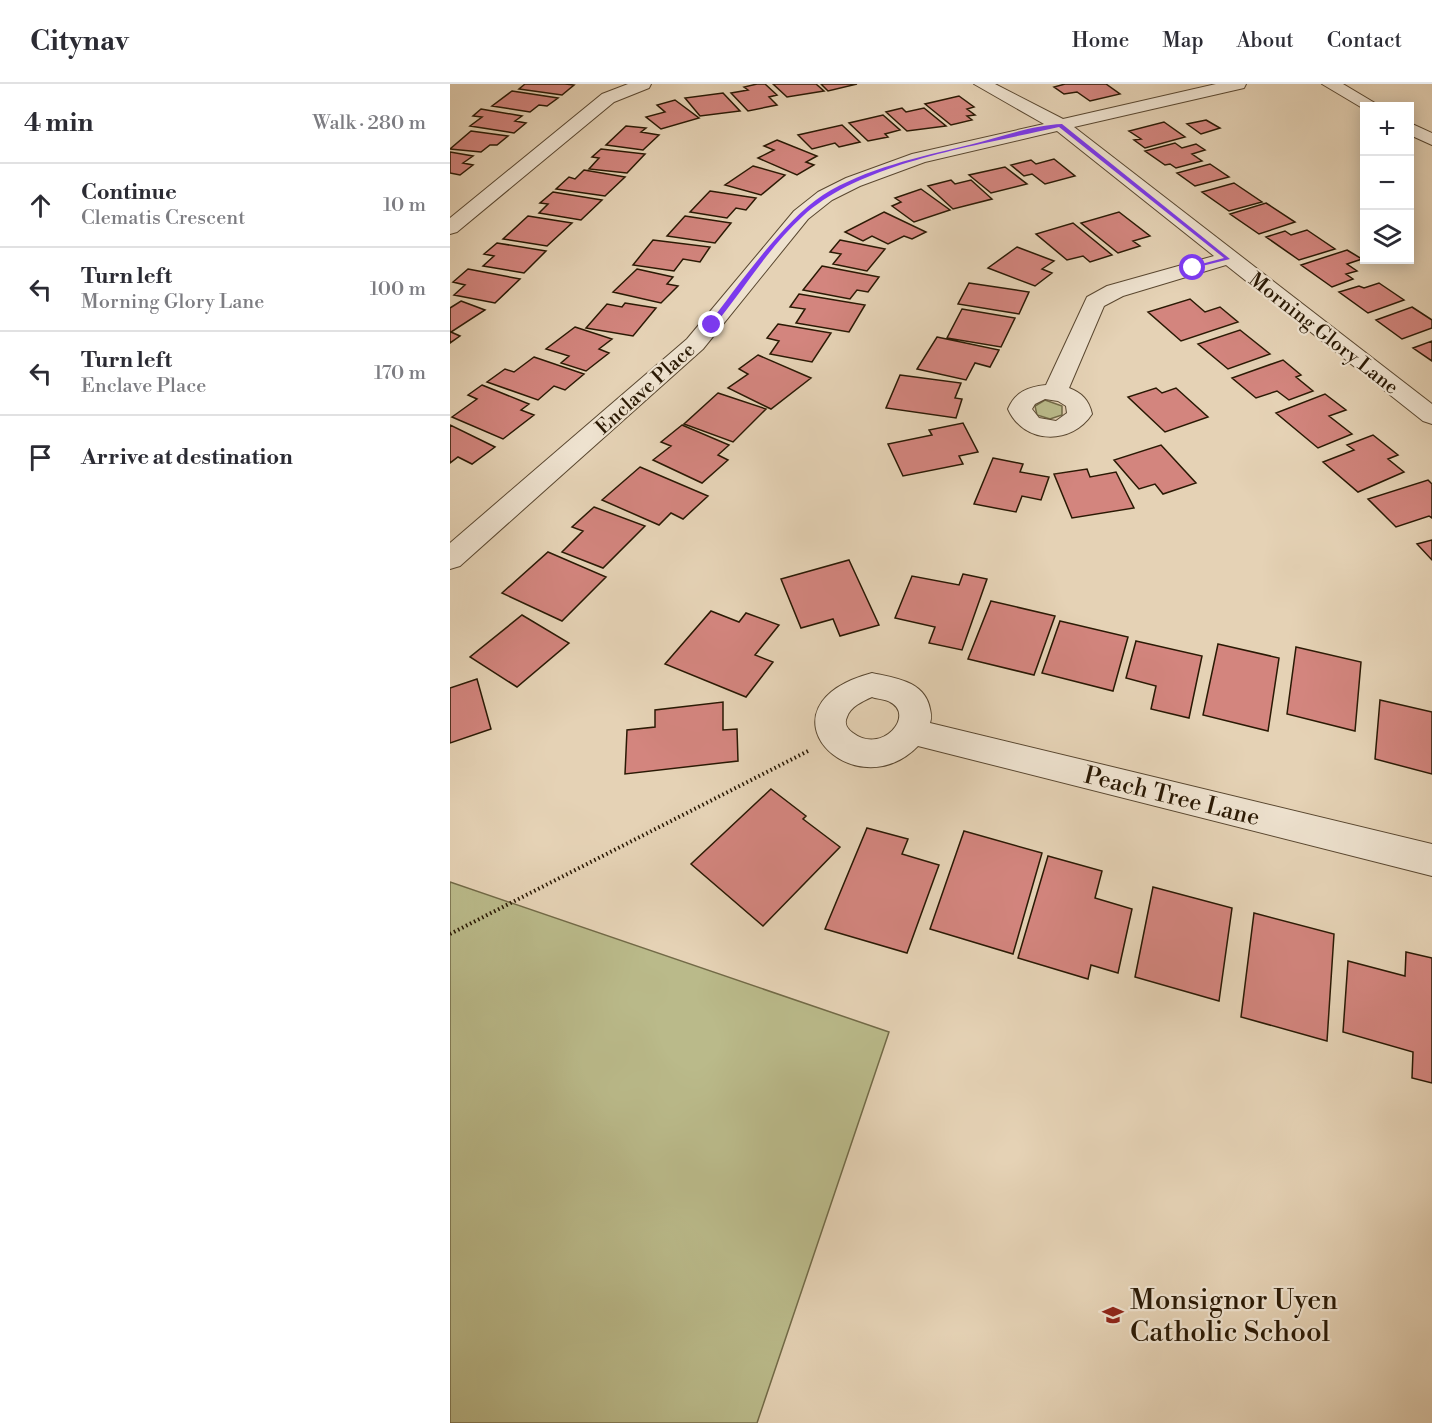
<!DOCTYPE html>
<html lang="en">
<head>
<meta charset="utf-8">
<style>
  body { margin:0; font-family:"Libre Bodoni",serif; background:#f2f2f3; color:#2b2b33 }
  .controls { position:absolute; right:18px; top:18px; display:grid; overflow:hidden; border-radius:0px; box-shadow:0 3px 15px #0003 }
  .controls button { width:54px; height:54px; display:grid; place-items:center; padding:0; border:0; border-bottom:2px solid #e1e1e2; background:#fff; color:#2b2b33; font:30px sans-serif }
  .stop { position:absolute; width:18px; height:18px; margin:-14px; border:4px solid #7c3aed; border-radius:50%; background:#fff }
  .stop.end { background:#7c3aed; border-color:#fff; box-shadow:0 2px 6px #0008 }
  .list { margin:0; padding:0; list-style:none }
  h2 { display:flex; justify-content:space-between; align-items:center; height:78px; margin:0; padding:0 24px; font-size:26px }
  h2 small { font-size:20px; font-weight:400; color:#7c7c81 }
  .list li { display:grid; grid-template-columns:39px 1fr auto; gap:18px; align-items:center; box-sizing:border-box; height:84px; padding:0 24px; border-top:2px solid #e1e1e2 }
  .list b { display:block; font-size:22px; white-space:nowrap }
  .list p { margin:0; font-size:20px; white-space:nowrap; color:#7c7c81 }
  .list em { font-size:20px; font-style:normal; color:#7c7c81 }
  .icon { flex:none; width:33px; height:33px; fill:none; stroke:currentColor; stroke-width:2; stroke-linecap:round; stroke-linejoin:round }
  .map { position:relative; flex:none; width:982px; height:1339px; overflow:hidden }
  header { display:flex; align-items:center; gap:36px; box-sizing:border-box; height:84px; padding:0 30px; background:#fff; border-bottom:2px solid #e1e1e2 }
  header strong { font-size:28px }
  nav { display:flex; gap:33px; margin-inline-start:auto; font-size:21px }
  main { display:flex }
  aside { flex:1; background:#fff }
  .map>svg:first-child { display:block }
  .green { fill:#baba8a; stroke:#726a47; stroke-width:1.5 }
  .building { fill:#d3857e; stroke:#2a1904; stroke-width:1.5 }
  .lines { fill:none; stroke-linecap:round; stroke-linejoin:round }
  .minor-casing { stroke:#594730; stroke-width:2 }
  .path { stroke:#2a1904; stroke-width:4; stroke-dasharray:1.5 3; stroke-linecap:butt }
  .minor { fill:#eee2cf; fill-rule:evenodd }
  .route { fill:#7c3aed }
  .labels { text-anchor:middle; stroke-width:4.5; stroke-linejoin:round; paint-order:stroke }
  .far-street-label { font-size:20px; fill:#2a1904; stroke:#eee2cf }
  .street-label { font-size:24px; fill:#2a1904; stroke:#eee2cf }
  .near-poi-label { font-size:28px; fill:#2a1904; stroke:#eee2cf; text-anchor:start }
</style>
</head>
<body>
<header>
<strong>Citynav</strong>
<nav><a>Home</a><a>Map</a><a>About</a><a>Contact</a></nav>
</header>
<main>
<aside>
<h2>4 min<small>Walk · 280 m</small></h2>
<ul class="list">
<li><svg class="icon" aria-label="ahead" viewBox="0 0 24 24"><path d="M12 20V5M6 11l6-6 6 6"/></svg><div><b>Continue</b><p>Clematis Crescent</p></div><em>10 m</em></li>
<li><svg class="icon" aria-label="left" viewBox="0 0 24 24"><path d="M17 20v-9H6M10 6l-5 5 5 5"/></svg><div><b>Turn left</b><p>Morning Glory Lane</p></div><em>100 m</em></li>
<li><svg class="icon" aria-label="left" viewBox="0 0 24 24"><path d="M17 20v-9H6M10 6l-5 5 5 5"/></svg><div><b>Turn left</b><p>Enclave Place</p></div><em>170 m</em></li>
<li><svg class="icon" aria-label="arrive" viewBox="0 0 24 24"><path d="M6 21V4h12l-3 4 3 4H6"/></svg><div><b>Arrive at destination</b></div></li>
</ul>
</aside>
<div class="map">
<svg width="982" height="1339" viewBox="0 0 982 1339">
  <rect width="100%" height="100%" fill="#e5d2b5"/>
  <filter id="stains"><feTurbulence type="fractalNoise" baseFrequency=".00333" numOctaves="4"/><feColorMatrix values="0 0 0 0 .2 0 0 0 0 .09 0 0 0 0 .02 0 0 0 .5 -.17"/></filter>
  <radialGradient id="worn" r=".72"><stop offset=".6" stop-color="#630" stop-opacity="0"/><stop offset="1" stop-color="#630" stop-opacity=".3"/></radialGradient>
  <path class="green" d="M595,316l17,6v9l-12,4 -13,-4 -2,-9z
    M0,798l439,150 -132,391h-307z"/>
  <path class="building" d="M75,0h40l9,1 -12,10 -43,-6z
    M307,0h8l12,11 -8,2 8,8 -29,6 -17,-18 17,-3 -4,-3z
    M323,0h43l8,7 -37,6z
    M371,0h36l-29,7z
    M615,0h41l14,10 -30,7 -13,-9 -13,2 -10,-7z
    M62,7l46,7 -11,8 -8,-1 -9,7 -38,-6z
    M273,9l17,18 -40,5 -15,-18z
    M509,12l15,11 -7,2 8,6 -8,1 5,4 -21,5 -26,-21z
    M225,16l24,18 -38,11 -15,-12 19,-5 -8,-7z
    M452,24l4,4 18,-4 22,18 -39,5 -21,-19z
    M31,25l41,7 -7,5 11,2 -12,10 -44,-7 12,-9 -9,-1z
    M433,31l17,15 -15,4 3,3 -20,4 -19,-18z
    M756,36l14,8 -19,6 -14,-10z
    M714,38l21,15 -40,11 -11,-8 7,-1 -12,-8z
    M392,41l18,17 -21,5 -4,-4 -23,6 -14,-14z
    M176,42l20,2 -5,4 18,3 -16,15 -37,-5z
    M21,47l37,5 -11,9h-7l-9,7 -31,-3z
    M327,56l40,16 -11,6 8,3 -17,10 -39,-17 16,-8 -10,-4z
    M725,59l7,5 14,-4 9,6 -13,4 10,7 -26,7 -6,-4 -5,1 -20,-14z
    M151,65l44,5 -18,19 -38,-4 10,-11 -7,-1z
    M0,68l23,4 -10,7 10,2 -13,10 -10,-2z
    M604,75l21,17 -30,8 -13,-10 -8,2 -13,-11 20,-5 5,4z
    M760,80l19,13 -34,9 -18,-13z
    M303,82l32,9 -24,20 -36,-10z
    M555,83l22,17 -36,9 -22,-18z
    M134,86l41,7 -20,19 -49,-7 13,-12 6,2z
    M501,96l4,4 16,-4 21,19 -39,10 -25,-23z
    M784,99l28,19 -33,9 -27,-19z
    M471,105l29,21 -36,12 -22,-16 9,-4 -6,-4z
    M260,107l46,7 -10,12 -10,-2 -9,10 -37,-6z
    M103,108l49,8 -21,20 -42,-7 9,-9 -8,-1z
    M816,119l29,19 -36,12 -29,-20z
    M434,128l42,20 -14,7 -8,-3 -16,8 -16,-8 -9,5 -18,-9z
    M669,128l31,24 -17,5 7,5 -22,7 -37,-30z
    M78,132l44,7 -25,23 -44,-7z
    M235,132l46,7 -16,20 -48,-7z
    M623,139l39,32 -22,7 -7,-6 -16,4 -31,-26z
    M857,146l28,19 -36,11 -33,-23 19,-6 6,4z
    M203,156l57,7 -10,15 -17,-3 -9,12 -41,-6z
    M390,156l45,9 -18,22 -34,-7 8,-10 -11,-2z
    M47,159l49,8 -22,22 -41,-7 11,-10 -10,-2z
    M567,163l37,14 -12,8 10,4 -17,13 -47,-18z
    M897,166l15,9 -15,5 10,7 -11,3 7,5 -21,8 -31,-22z
    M372,182l57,11 -11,15 -11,-2 -7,9 -47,-9z
    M18,185l52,10 -25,24 -41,-8 11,-10 -12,-3z
    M187,185l36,8 -6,7 11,2 -17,17 -48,-11z
    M519,199l60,9 -10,22 -61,-10z
    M929,199l25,17 -36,13 -29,-21 20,-6 5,2z
    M349,210l66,11 -16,27 -53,-9 9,-14 -15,-2z
    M740,215l15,13 15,-5 18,15 -57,19 -33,-29z
    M11,217l24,9 -34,22 9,4 -10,7v-35z
    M175,219l31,5 -23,28 -47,-8 21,-24 15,3z
    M962,223l20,13v8l-30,11 -26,-19z
    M512,225l53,9 -14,29 -54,-9z
    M328,240l53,9 -19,29 -42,-8 9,-13 -12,-3z
    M125,243l37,12 -13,10 10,4 -23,18 -25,-8 8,-7 -23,-7z
    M790,246l30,24 -42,15 -30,-25z
    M487,253l62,13 -9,17 -15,-4 -9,17 -49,-11z
    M982,257v20l-19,-13z
    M308,271l53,23 -40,31 -43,-21 20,-14 -9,-5z
    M84,273l50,17 -19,16 -11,-4 -16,14 -51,-18 18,-13 9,3z
    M833,276l18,15 -5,2 17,14 -24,9 -12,-9 -21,7 -24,-20z
    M450,291l61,8 -6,15 7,1 -6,19 -70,-10z
    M32,301l47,19 -8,6 13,5 -31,24 -51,-22 25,-18 -9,-4z
    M706,304l6,5 14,-5 32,29 -43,15 -37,-35z
    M268,309l48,16 -33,33 -49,-18z
    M875,310l21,16 -17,6 23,18 -34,14 -42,-35z
    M513,339l15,29 -19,4 4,8 -60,12 -15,-32 44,-9 -3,-5z
    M0,341l45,22 -23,17 -14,-7 -8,6z
    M232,341l47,20 -11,10 10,5 -26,23 -49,-23 18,-14 -10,-4z
    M923,351l25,20 -10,4 16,13 -46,20 -35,-30 31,-12 -7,-5z
    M711,361l35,38 -33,11 -8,-10 -16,5 -25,-29z
    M543,374l30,6 -3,8 29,5 -8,23 -19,-4 -6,16 -42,-8z
    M190,383l68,29 -25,23 -12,-6 -12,12 -57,-25z
    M637,385l3,8 26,-5 18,36 -62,10 -18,-44z
    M978,396l4,4v34l-3,-2 -33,11 -28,-28z
    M144,423l51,19 -42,42 -41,-16 21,-21 -11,-4z
    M982,456v20l-15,-16z
    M98,468l58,25 -44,44 -60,-28z
    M399,476l30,65 -39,11 -7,-17 -32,9 -20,-49z
    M513,490l24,5 -25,71 -33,-7 6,-16 -40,-9 17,-42 47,9z
    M541,517l64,15 -21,59 -66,-16z
    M261,527l28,11 7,-9 33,12 -24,30 18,7 -27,35 -81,-33z
    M72,531l47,28 -52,44 -47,-30z
    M610,537l68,16 -15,54 -71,-18z
    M686,557l66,15 -13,62 -38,-9 5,-23 -30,-8z
    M768,560l61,14 -11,73 -65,-16z
    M846,563l65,15 -6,69 -68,-17z
    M27,595l14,50 -41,14v-55z
    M930,616l52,12v62l-57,-15z
    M273,618v28l14,-1 1,32 -113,13 2,-44 28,-3v-17z
    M321,705l35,27 -3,3 37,28 -77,79 -72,-62z
    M417,744l41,11 -6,15 37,11 -32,88 -82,-24z
    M514,747l78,22 -29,101 -83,-25z
    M598,772l54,15 -7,27 37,11 -14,64 -27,-8 -3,14 -70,-21z
    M703,803l79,21 -13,93 -84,-24z
    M804,829l80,21 -7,107 -86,-24z
    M956,868l26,6v125l-20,-5 1,-26 -70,-20 5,-71 57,15z"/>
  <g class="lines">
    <defs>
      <path id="minor" d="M178,0h23l-2,4 -35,14 -157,130 -7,2v-16l152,-124z
        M524,0h21l68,35 153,-35h30l-2,4 -170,39 358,277v20l-9,-3 -197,-156 -103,31 -19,10 -35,82c13,5 20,12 23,26 -20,31 -68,31 -84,-5 7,-17 20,-22 38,-24l41,-88 20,-11 107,-30 -157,-125 -132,31 -65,24 -28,14 -24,19 -105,130 -243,217 -10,3v-26l237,-204 107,-128 24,-19 28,-14 66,-24 132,-30zM595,315l13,2 8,5 1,7 -11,8 -17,-3 -7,-9 3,-5z
        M872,0h21l37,22h-16v3z
        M960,39l22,10v12l-22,-10z
        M422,589c23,5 53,8 58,36 1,5 2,8 0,14l502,121v32l-514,-130c-65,66 -168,-40 -46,-73zM422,613c5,2 13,2 18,5 26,13 -8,53 -37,31 -6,-4 -9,-10 -6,-16 3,-10 16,-16 25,-20z"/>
    </defs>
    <use href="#minor" class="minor-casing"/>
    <path class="path" d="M0,850l358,-183"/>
    <use href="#minor" class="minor"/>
  </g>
  <path class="route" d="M612,40l168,135 -40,10v-2l34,-9 -165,-131c-77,18 -197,34 -256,89 -34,31 -60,74 -89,110l-6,-1c29,-38 76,-105 115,-130 43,-27 97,-38 146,-50 29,-7 63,-20 93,-21z"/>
  <defs>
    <symbol id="school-bare" viewBox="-9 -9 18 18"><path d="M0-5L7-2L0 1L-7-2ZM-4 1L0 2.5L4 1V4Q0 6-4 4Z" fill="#8f2418" stroke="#eee2cf" stroke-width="2.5" paint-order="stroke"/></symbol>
  </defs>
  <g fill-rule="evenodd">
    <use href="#school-bare" x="648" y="1216" width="30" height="30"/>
  </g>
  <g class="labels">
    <g class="far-street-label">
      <text transform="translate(874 249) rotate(38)" y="7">Morning Glory Lane</text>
      <text transform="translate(195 304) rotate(-42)" y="7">Enclave Place</text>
    </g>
    <g class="street-label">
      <text transform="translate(722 712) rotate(14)" y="8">Peach Tree Lane</text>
    </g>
    <g class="near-poi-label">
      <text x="680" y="1225">Monsignor Uyen<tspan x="680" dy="32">Catholic School</tspan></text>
    </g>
  </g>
  <rect width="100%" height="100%" filter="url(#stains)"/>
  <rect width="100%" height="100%" fill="url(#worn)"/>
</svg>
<div class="controls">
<button>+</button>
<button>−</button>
<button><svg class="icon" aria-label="layers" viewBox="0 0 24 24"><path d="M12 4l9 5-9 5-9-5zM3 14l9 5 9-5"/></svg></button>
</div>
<div class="stop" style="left:743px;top:184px"></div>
<div class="stop end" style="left:262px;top:241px"></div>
</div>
</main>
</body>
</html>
